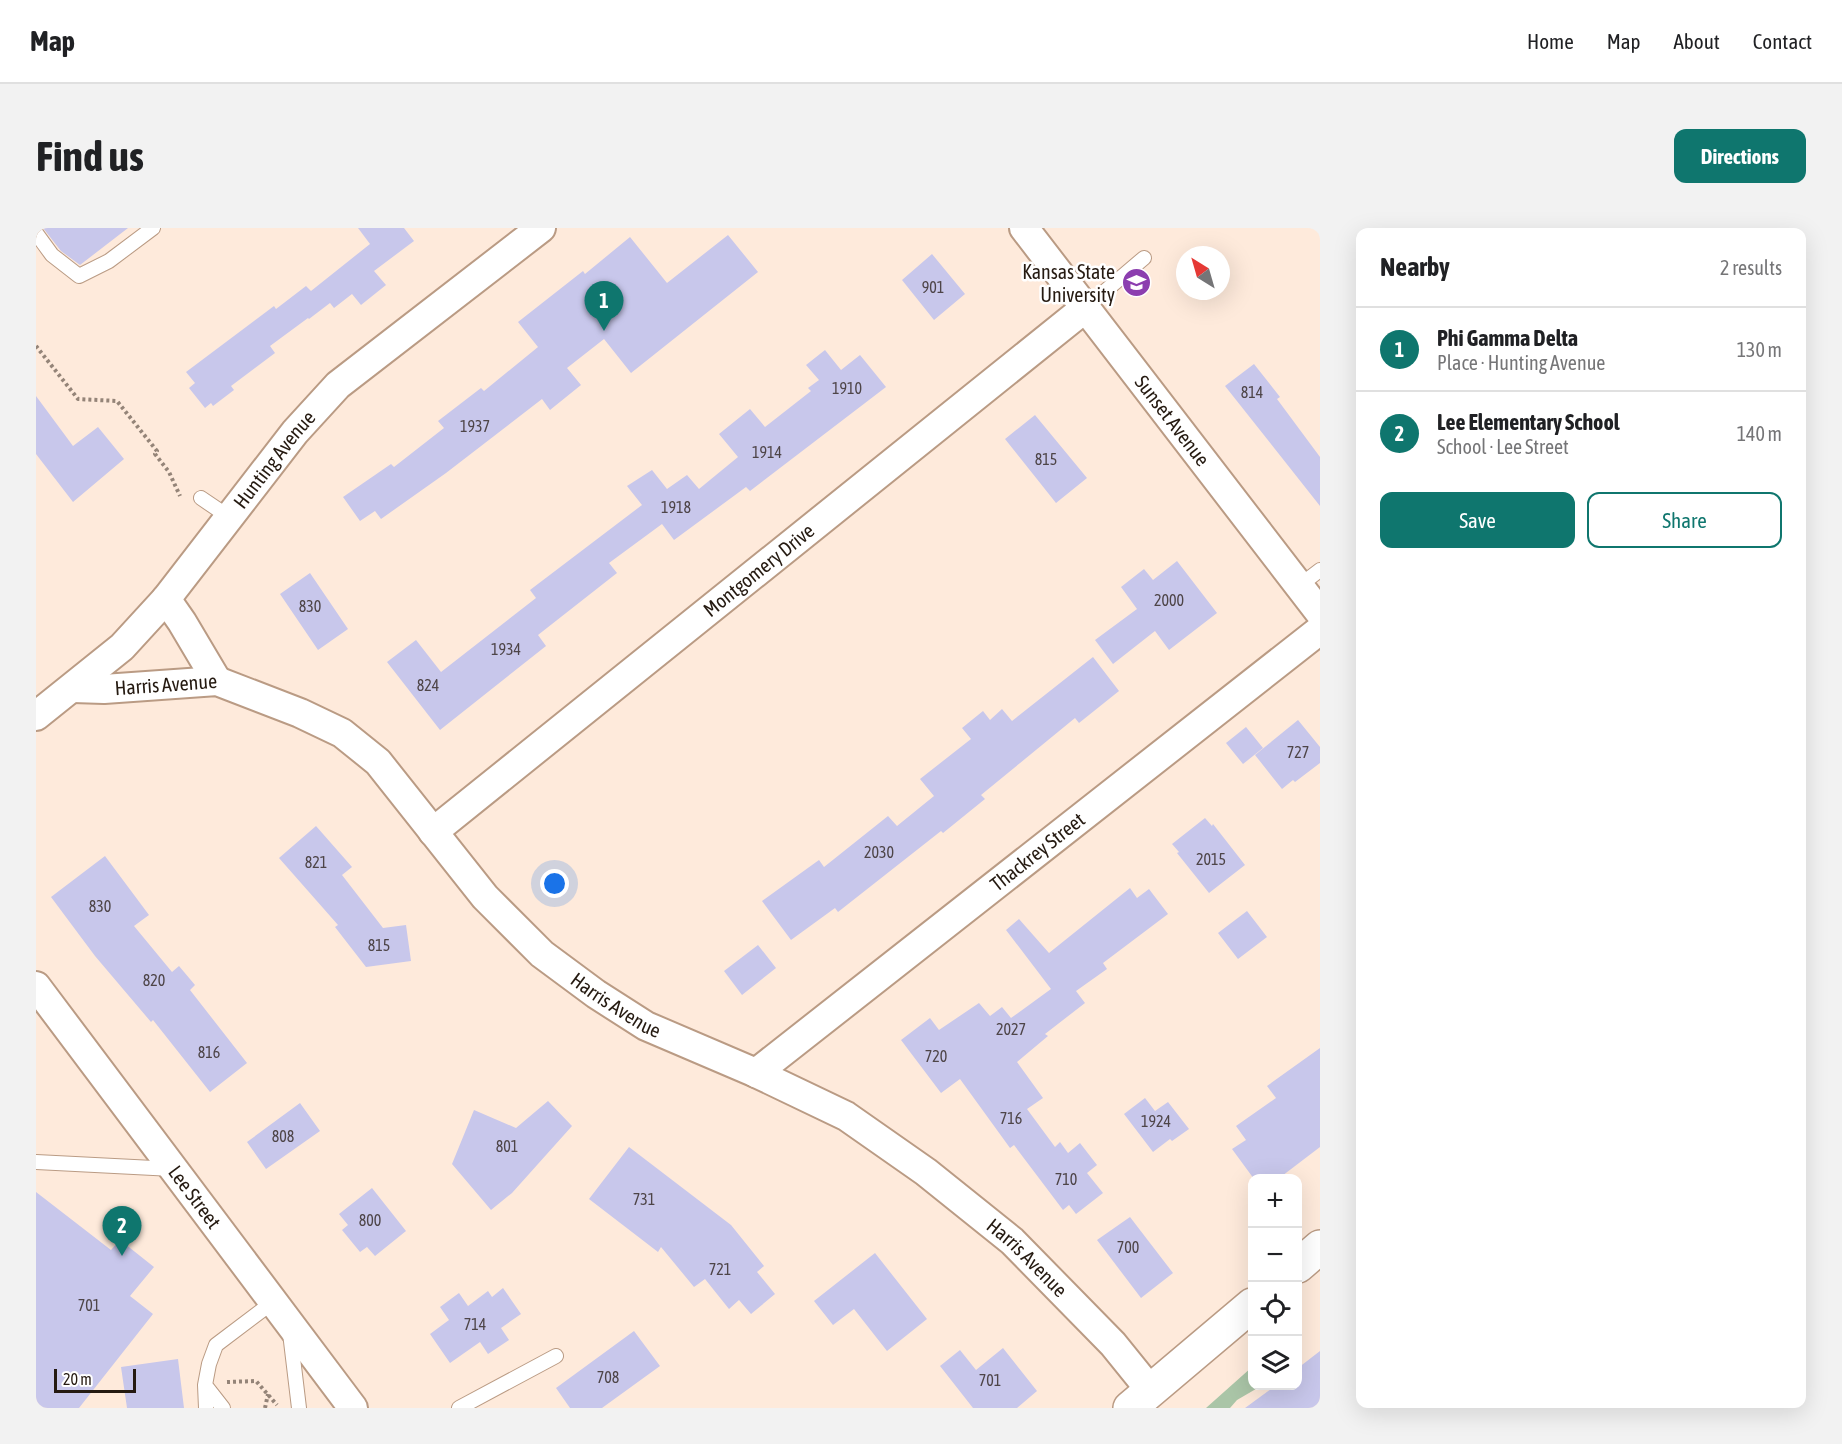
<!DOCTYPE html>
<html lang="en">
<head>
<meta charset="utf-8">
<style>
  body { margin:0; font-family:"Asap Condensed",sans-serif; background:#f2f2f2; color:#202124 }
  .controls { position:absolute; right:18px; bottom:18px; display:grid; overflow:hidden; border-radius:12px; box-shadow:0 6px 24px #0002 }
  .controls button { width:54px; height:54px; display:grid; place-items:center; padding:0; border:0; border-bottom:2px solid #e0e0e0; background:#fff; color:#202124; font:30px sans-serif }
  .compass { position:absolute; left:1140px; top:18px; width:54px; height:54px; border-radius:50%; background:#fff; box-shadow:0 6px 24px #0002; rotate:323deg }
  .scale { position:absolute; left:18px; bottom:15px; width:82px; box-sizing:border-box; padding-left:6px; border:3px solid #251a11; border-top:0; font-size:16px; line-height:21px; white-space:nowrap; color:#251a11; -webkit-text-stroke:4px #fff; paint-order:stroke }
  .you { position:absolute; left:519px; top:656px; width:21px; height:21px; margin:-15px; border:4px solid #fff; border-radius:50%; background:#1a73e8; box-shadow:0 0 0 9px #1a73e833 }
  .badge { display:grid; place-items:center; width:39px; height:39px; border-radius:50%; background:#0f766e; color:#fff; font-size:20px; font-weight:700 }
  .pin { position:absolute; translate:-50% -50px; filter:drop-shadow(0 2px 3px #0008) }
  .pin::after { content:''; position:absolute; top:32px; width:21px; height:18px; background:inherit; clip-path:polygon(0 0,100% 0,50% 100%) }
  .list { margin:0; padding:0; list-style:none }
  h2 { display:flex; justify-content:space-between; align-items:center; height:78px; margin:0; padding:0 24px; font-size:26px }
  h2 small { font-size:20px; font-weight:400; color:#757577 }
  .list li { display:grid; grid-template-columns:39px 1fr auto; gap:18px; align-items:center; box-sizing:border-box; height:84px; padding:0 24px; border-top:2px solid #e0e0e0 }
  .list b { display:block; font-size:22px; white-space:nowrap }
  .list p { margin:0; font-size:20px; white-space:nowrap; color:#757577 }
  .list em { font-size:20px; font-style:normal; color:#757577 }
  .actions { display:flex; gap:12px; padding:18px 24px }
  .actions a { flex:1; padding:14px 0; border:2px solid #0f766e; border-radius:12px; text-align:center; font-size:21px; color:#0f766e }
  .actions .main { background:#0f766e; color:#fff }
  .icon { flex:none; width:33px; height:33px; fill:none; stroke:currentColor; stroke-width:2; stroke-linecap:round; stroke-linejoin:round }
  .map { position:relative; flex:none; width:1284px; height:1180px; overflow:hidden; border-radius:12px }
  header { display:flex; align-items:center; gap:36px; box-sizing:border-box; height:84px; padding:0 30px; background:#fff; border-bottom:2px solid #e0e0e0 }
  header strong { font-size:28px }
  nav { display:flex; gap:33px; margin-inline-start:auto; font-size:21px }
  .intro { display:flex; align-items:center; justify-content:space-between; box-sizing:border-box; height:144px; padding:0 36px }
  h1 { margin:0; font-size:42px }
  .button { padding:15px 27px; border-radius:12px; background:#0f766e; color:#fff; font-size:21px; font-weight:700 }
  main { display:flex; gap:36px; padding:0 36px }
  aside { flex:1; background:#fff; border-radius:12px; box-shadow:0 6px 24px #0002 }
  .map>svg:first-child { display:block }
  .green { fill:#aac5a7 }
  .building { fill:#c8c7eb }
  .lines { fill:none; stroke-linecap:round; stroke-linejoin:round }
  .service-casing { stroke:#ba9b84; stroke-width:16 }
  .minor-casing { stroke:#ba9b84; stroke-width:32 }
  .secondary-casing { stroke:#ba9b84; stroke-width:36 }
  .path { stroke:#948478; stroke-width:4; stroke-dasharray:3 3; stroke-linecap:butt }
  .service { stroke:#fff; stroke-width:14 }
  .minor { stroke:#fff; stroke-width:28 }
  .secondary { stroke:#fff; stroke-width:33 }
  .labels { text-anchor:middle; stroke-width:5; stroke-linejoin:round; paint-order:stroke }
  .number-label { font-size:16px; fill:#4e4548 }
  .poi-label { font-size:20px; fill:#251a11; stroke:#fff; text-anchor:end }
  .street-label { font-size:20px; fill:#251a11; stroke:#fff }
</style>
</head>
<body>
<header>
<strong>Map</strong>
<nav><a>Home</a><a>Map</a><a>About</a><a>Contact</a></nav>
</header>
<div class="intro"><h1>Find us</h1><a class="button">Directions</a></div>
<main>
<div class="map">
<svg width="1284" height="1180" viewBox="0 0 1284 1180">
  <rect width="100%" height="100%" fill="#feeadb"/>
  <path class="green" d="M1216,1139v19h9l-24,14 -7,8h-24z"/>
  <path class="building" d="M7,0h85l-48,37 -19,-14z
    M322,0h46l10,13 -40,30 12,14 -25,20 -9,-11 -18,14 -4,-5 -21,16 -1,-1 -38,28 5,7 -44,33 3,4 -21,16 -2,-3 -6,5 -16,-20 6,-5 -9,-11 88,-66 2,3 30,-23 5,5 59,-47z
    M692,7l30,37 -127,101 -27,-34 -37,29 14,17 -31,25 -8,-11 -96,74 -65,46 -6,-8 -15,10 -17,-24 48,-33 3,3 50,-39 -6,-7 43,-33 3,3 54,-44 -20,-25 65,-51 2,3 45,-37 37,46z
    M896,26l33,40 -31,26 -32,-40z
    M789,122l16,20 19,-15 26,32 -136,104 -4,-4 -72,53 -12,-16 -53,39 8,10 -79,62 8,11 -106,84 -53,-68 29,-22 25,32 95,-74 -6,-8 112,-85 -15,-19 25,-16 15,19 20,-14 12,14 39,-32 -19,-23 31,-25 15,18 46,-36 -3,-3 11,-8 -13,-15z
    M1218,136l26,33 -3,2 43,58v49l-95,-120z
    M0,168l37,50 25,-19 26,32 -51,43 -37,-48z
    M999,187l52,63 -31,25 -51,-64z
    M1141,333l40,52 -48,37 -14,-19 -42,33 -18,-24 42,-31 -16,-22 23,-18 9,11z
    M274,345l38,56 -30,21 -38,-56z
    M1057,429l26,34 -40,32 -4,-5 -94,77 4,4 -42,34 -2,-2 -103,81 -3,-4 -44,32 -29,-39 57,-41 5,7 64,-51 9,10 37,-30 -14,-17 51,-40 -9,-11 21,-17 7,9 12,-11 10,12z
    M1262,492l22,27v16l-25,19 -2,-2 -11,9 -27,-34z
    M1210,499l17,21 -20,16 -17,-21z
    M1169,590l7,8 1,-2 32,41 -36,28 -32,-40 2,-1 -7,-8z
    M280,598l36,41 -10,8 41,53 23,-3 5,36 -45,6 -31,-40 3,-2 -59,-67z
    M69,628l44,59 -15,11 38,46 7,-6 16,19 -5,5 57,73 -37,29 -57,-72 -2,2 -56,-66 -44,-59z
    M1094,660l7,10 12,-9 19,25 -65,49 4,6 -31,22 9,12 -40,31 3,2 -31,26 26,36 -16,11 28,38 5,-5 8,11 12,-10 17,22 -10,8 16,20 -27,21 -7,-9 -6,5 -49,-65 -4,3 -50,-69 -19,14 -40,-53 29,-22 9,12 40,-27 11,13 12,-9 9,11 40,-29 -45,-59 13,-11 30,34z
    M1211,683l20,26 -29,22 -20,-26z
    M722,717l18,23 -34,27 -18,-24z
    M1284,820v99l-42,32h-24l-22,-30 14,-9 -10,-14 40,-28 -9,-12z
    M1109,870l10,13 13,-9 21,27 -17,12 -2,-2 -17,13 -29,-38z
    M512,873l24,25 -60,67 -21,17 -39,-46 22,-54 42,18z
    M264,875l20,28 -54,38 -19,-27z
    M593,919l102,78 33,41 -7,6 18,22 -24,20 -12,-14 -10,9 -24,-30 -11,8 -33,-40 -3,5 -69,-53z
    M336,960l34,43 -31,25 -8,-9 -7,5 -18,-22 6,-5 -9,-11z
    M0,964l75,58 9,-10 34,27 -24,29 23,18 -74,94h-43z
    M1094,989l43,56 -32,25 -44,-58z
    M839,1025l52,66 -40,32 -33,-42 -21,16 -19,-24z
    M467,1060l18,26 -20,14 8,12 -21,14 -8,-12 -30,21 -20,-29 19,-14 -9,-13 19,-14 9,13 20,-15 4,6z
    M598,1103l26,35 -58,42h-32l-14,-20z
    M967,1120l34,43 -20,17h-44l-33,-42 20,-16 16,20z
    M1284,1123v57h-75l30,-22h23v-18z
    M142,1131l6,49h-57l-6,-41z"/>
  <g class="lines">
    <defs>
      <path id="service" d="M0,5l16,22 27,21 30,-15 44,-33
        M1048,81l60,-51
        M165,270l28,19
        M1263,358l21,-16
        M0,934l137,7
        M254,1105l9,75
        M169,1157l18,23
        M170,1180l-1,-23 4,-21 7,-19 57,-43
        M423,1180l97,-52"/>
      <g id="minor">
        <path id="s1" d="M988,0l296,385"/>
        <path d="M130,371l16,23 35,59"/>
        <path id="s2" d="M37,460l31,1 113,-8 83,32 42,20 36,29 107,135 57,57 54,40 50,32 110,47 90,43 80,56 86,69 101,103 38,47"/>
        <path id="s3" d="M0,488l86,-69 44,-48 129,-167 43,-47 203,-157"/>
        <path id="s4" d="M397,604l651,-523"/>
        <path id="s5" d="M0,758l317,422"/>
        <path id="s6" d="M720,845l564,-443"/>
      </g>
      <path id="secondary" d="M1262,1038l22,-19
        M1094,1180l122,-103"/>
    </defs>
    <use href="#service" class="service-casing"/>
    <use href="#minor" class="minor-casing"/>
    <use href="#secondary" class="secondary-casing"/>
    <path class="path" d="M0,118l42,53 39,2 40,50 -2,3 14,18 11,24
      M191,1154l29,-1 21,24
      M229,1180l3,-14"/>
    <use href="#service" class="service"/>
    <use href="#minor" class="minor"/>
    <use href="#secondary" class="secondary"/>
  </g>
  <defs>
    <symbol id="university-disc" viewBox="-11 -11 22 22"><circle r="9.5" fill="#8c3eaf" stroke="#fff"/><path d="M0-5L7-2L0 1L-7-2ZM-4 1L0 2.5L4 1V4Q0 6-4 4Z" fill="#fff"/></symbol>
  </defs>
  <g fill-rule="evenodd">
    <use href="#university-disc" x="1084" y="38" width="33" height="33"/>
  </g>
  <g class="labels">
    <g class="number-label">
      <text x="897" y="65">901</text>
      <text x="811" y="166">1910</text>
      <text x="1216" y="170">814</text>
      <text x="439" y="204">1937</text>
      <text x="731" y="230">1914</text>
      <text x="1010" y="237">815</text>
      <text x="640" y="285">1918</text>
      <text x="1133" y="378">2000</text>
      <text x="274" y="384">830</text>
      <text x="470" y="427">1934</text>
      <text x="392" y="463">824</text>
      <text x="1262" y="530">727</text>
      <text x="843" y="630">2030</text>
      <text x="1175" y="637">2015</text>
      <text x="280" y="640">821</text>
      <text x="64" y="684">830</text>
      <text x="343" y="723">815</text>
      <text x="118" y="758">820</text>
      <text x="975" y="807">2027</text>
      <text x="173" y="830">816</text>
      <text x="900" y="834">720</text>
      <text x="975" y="896">716</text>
      <text x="1120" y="899">1924</text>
      <text x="247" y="914">808</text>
      <text x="471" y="924">801</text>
      <text x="1030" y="957">710</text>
      <text x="608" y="977">731</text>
      <text x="334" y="998">800</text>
      <text x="1092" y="1025">700</text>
      <text x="684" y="1047">721</text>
      <text x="53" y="1083">701</text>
      <text x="439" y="1102">714</text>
      <text x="572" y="1155">708</text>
      <text x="954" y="1158">701</text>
    </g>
    <g class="poi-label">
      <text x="1079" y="51">Kansas State<tspan x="1079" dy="23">University</tspan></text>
    </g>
    <g class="street-label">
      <text dy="7" stroke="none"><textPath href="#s1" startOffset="243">Sunset Avenue</textPath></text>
      <text dy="7" stroke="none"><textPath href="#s3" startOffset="352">Hunting Avenue</textPath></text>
      <text dy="7" stroke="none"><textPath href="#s4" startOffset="418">Montgomery Drive</textPath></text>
      <text dy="7" stroke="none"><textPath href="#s2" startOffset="93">Harris Avenue</textPath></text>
      <text dy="7" stroke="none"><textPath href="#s6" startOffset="358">Thackrey Street</textPath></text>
      <text dy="7" stroke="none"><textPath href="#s2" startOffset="669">Harris Avenue</textPath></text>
      <text dy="7" stroke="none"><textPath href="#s5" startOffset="264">Lee Street</textPath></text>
      <text dy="7" stroke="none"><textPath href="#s2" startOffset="1155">Harris Avenue</textPath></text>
    </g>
  </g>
</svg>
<div class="controls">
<button>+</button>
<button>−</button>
<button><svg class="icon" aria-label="locate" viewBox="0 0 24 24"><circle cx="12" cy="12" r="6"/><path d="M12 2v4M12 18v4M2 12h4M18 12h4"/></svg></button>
<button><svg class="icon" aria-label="layers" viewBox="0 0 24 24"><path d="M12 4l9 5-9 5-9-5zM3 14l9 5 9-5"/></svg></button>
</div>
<svg class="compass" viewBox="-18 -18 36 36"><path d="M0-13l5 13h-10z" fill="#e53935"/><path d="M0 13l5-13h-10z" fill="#757577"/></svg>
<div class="scale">20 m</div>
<div class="you"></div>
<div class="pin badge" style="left:568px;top:103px">1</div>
<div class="pin badge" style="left:86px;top:1028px">2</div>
</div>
<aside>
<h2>Nearby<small>2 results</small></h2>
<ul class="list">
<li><span class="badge">1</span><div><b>Phi Gamma Delta</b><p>Place · Hunting Avenue</p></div><em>130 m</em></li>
<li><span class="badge">2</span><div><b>Lee Elementary School</b><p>School · Lee Street</p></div><em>140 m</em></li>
</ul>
<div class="actions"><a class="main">Save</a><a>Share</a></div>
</aside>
</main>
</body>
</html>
